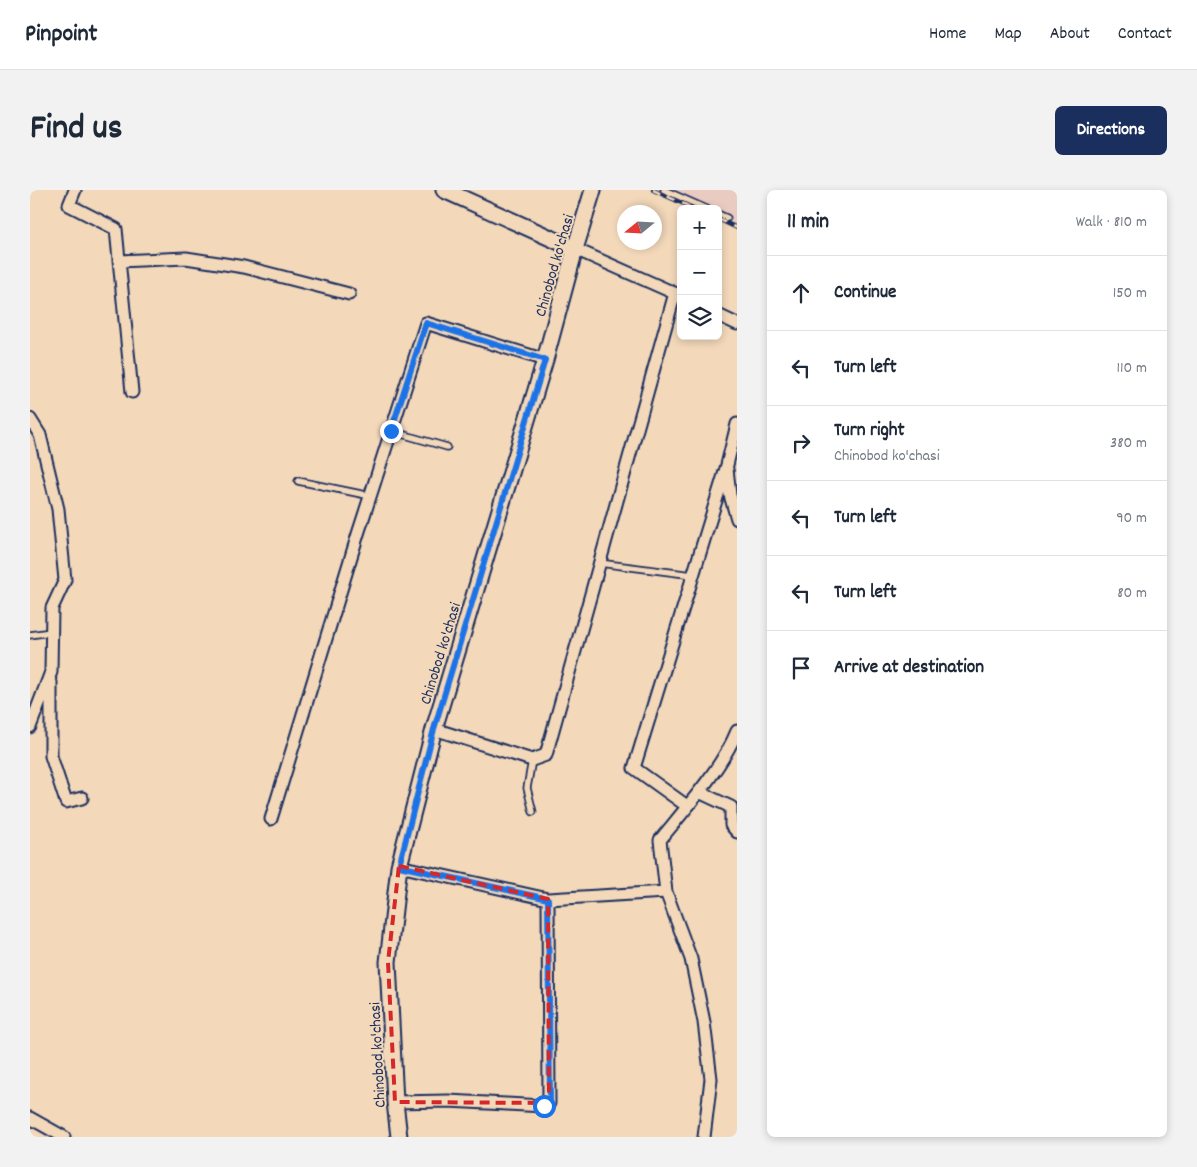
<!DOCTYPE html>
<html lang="en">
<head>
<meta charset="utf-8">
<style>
  body { margin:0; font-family:Dekko,sans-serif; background:#f2f2f3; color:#1f2937 }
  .controls { position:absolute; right:15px; top:15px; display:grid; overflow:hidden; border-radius:8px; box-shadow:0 2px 8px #0003 }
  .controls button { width:45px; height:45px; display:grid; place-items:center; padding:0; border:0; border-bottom:1px solid #e0e1e3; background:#fff; color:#1f2937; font:25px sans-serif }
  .compass { position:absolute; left:587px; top:15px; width:45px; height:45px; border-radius:50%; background:#fff; box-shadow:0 2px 8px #0003; rotate:252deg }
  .stop { position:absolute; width:15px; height:15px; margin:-11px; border:4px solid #1a73e8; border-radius:50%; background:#fff }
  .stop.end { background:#1a73e8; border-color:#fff; box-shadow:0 1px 5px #0008 }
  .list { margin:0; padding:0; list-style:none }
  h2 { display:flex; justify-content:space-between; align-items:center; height:65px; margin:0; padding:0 20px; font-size:21px }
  h2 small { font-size:16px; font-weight:400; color:#747a83 }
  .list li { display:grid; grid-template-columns:32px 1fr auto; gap:15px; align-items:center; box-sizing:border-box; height:75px; padding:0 20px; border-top:1px solid #e0e1e3 }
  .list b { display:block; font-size:19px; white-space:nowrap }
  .list p { margin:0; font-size:16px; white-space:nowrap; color:#747a83 }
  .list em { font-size:16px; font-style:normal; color:#747a83 }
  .icon { flex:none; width:28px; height:28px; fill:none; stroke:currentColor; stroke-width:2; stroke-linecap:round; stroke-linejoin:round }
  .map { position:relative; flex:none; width:707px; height:947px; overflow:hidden; border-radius:8px }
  header { display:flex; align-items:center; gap:30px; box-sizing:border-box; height:70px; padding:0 25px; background:#fff; border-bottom:1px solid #e0e1e3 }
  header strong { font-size:24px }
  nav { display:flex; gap:28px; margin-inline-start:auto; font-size:18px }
  .intro { display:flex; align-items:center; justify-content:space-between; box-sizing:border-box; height:120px; padding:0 30px }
  h1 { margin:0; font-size:35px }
  .button { padding:12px 22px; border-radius:8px; background:#1b2f5e; color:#fff; font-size:18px; font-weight:700 }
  main { display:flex; gap:30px; padding:0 30px }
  aside { flex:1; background:#fff; border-radius:8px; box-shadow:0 2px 8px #0003 }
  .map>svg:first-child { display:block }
  .built { fill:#e9cbc2 }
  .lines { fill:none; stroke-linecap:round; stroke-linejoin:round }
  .lane-casing { stroke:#1b2f5e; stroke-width:9 }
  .street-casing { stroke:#1b2f5e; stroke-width:15 }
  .secondary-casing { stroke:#1b2f5e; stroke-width:19 }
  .lane { stroke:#f3d8ba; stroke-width:5.5 }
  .street { stroke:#f3d8ba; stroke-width:11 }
  .secondary { stroke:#f3d8ba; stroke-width:15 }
  .rail-casing { stroke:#1b2f5e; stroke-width:4.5 }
  .rail { stroke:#f3d8ba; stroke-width:2.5; stroke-dasharray:8; stroke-linecap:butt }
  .route { stroke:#1a73e8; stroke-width:6 }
  .marked { fill:none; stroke:#d62828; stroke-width:4; stroke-dasharray:10 6; stroke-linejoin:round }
  .labels { text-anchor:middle; stroke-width:4; stroke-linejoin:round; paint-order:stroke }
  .street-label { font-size:16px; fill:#1b2f5e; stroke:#f3d8ba }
</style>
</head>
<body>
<header>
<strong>Pinpoint</strong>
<nav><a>Home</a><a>Map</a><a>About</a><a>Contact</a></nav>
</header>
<div class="intro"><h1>Find us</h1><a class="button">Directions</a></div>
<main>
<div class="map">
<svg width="707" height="947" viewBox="0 0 707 947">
  <rect width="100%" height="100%" fill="#f3d8ba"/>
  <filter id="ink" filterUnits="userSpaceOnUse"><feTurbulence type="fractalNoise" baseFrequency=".02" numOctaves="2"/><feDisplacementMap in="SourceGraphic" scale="10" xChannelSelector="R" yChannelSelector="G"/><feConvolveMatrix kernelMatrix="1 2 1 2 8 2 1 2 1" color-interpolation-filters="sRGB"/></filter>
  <g filter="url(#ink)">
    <path class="built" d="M633,0h74v36l-19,-9v-8h-16z"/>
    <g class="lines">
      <defs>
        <path id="lane" d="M634,0l43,19
          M688,24l9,4
          M361,241l56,16
          M268,291l73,15
          M569,373l94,12
          M0,445l21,-3
          M502,570l-5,28 6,24"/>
        <path id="street" d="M45,0l-6,15 47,24 16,163
          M545,59l106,47
          M89,71l67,-3 58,9 105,27
          M688,125l19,9
          M0,229l10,16 18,74 7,71 -13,28 -1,64 -21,55
          M697,279l3,26 7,24
          M21,492v74l15,46 16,-4
          M404,539l98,31 14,-5 129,-462
          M669,602l32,15v18l6,7
          M657,616l-53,-38 93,-303 10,-41
          M241,629l87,-285 68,-211 119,37
          M369,676l149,33 118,-7
          M365,912l53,-1 96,5 5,-3 -1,-204
          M0,928l34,19
          M674,947l7,-58 -7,-57 -13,-63 -25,-67 -6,-52c26,-32 62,-72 77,-109"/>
        <path id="secondary" d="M414,0l131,59
          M369,947l-4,-35 -7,-140 11,-96 35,-137 111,-369 30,-111 18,-59"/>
      </defs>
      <use href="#lane" class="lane-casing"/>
      <use href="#street" class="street-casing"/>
      <use href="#secondary" class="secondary-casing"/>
      <use href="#lane" class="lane"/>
      <use href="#street" class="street"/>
      <use href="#secondary" class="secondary"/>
      <defs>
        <path id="rail" d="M623,0l42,19
          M688,29l19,9"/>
      </defs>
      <use href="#rail" class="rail-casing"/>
      <use href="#rail" class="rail"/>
    </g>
  </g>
  <g class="lines" filter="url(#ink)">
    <path class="route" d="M361,241l35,-108 119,37 -111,369 -35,137 149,33 2,201 -1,3 -5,3"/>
  </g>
  <path class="marked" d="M369,676l149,33 1,204 -154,-1 -7,-140z"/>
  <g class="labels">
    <g class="street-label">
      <text transform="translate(523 75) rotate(-74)" y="6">Chinobod ko'chasi</text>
      <text transform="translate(409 463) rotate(-73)" y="6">Chinobod ko'chasi</text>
      <text transform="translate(346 865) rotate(-93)" y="6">Chinobod ko'chasi</text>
    </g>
  </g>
</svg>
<div class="controls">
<button>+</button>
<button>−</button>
<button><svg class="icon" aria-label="layers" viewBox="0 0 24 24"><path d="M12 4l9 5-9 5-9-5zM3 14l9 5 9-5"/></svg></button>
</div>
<svg class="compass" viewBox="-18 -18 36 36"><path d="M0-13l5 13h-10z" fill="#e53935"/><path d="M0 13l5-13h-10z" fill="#747a83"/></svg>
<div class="stop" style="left:514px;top:916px"></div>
<div class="stop end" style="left:361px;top:241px"></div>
</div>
<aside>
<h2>11 min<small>Walk · 810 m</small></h2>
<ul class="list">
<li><svg class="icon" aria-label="ahead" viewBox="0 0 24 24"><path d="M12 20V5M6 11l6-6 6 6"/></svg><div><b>Continue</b></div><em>150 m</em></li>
<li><svg class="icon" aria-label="left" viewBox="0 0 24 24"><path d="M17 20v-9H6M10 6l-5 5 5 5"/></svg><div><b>Turn left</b></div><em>110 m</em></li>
<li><svg class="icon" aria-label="right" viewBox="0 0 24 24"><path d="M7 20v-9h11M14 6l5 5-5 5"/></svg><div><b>Turn right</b><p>Chinobod ko'chasi</p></div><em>380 m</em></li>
<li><svg class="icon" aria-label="left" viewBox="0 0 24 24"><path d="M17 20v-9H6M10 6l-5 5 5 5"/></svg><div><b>Turn left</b></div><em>90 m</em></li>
<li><svg class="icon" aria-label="left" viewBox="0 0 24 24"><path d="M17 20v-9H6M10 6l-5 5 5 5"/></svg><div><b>Turn left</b></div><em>80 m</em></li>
<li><svg class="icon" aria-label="arrive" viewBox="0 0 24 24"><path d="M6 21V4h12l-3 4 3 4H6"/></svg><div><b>Arrive at destination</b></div></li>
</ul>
</aside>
</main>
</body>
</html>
